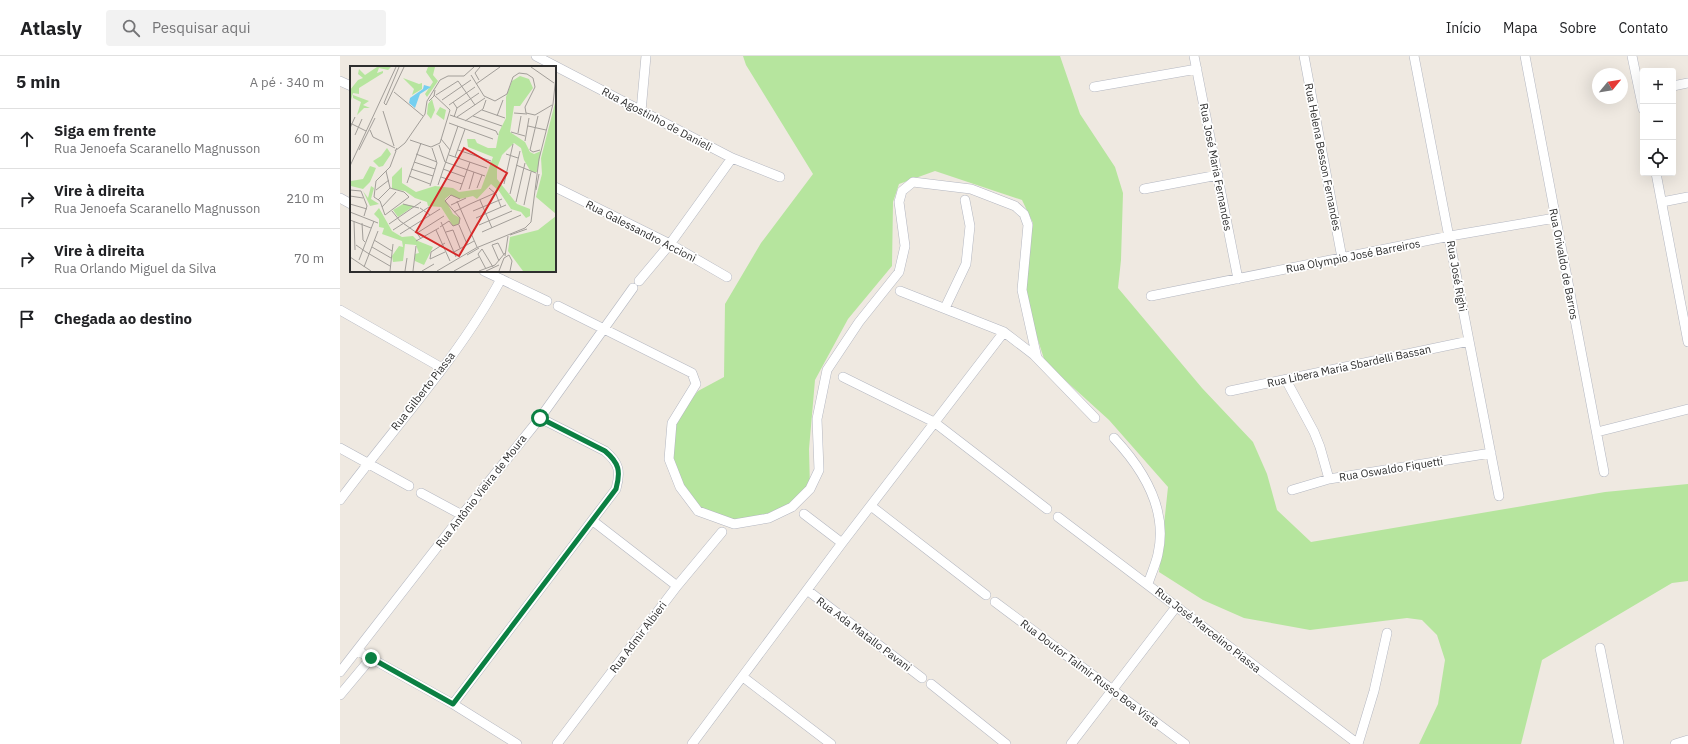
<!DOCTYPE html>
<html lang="pt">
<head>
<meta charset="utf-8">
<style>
  body { margin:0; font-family:"IBM Plex Sans",sans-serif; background:#f2f2f2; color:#202124 }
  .controls { position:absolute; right:12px; top:12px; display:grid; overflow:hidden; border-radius:4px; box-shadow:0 4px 16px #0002 }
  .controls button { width:36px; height:36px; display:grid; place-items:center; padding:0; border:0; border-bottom:1px solid #e0e0e0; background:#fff; color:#202124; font:20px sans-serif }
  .compass { position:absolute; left:1252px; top:12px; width:36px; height:36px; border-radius:50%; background:#fff; box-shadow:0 4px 16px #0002; rotate:60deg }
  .stop { position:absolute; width:12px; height:12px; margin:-9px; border:3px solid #0b8043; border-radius:50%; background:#fff }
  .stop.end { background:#0b8043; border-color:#fff; box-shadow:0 1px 4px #0008 }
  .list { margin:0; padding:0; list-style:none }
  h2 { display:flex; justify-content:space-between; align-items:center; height:52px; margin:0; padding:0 16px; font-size:17px }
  h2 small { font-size:13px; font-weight:400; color:#757577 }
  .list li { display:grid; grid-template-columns:26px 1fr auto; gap:12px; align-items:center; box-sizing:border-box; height:60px; padding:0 16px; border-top:1px solid #e0e0e0 }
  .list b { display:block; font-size:15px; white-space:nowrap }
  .list p { margin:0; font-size:13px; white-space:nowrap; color:#757577 }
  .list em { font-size:13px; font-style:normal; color:#757577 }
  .icon { flex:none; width:22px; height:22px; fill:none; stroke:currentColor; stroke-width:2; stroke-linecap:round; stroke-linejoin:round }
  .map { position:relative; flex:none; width:1348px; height:688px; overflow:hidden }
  header { display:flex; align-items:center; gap:24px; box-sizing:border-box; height:56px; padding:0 20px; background:#fff; border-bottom:1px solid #e0e0e0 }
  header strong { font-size:19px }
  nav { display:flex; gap:22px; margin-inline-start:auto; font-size:14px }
  .search { width:280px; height:36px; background:#f2f2f2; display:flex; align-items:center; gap:10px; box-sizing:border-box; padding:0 14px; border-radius:4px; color:#757577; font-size:15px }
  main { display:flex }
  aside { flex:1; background:#fff }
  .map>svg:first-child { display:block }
  .green { fill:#b6e59e }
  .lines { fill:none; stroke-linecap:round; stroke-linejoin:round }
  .minor-casing { stroke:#b4b7c1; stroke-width:10 }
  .minor { stroke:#fff; stroke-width:9 }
  .route { stroke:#0b8043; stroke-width:5 }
  .labels { text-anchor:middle; stroke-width:3.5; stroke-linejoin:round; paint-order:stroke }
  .street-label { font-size:11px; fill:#2e2e2e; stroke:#fff }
  .inset-road { fill:none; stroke:#a29e99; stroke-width:1 }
  .view { fill:#d62828; fill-opacity:0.15; stroke:#d62828; stroke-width:2 }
  .inset-edge { fill:none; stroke:#2e2e2e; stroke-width:2 }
</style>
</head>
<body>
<header>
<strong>Atlasly</strong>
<div class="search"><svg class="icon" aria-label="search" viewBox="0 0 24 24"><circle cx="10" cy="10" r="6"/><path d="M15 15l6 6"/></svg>Pesquisar aqui</div>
<nav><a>Início</a><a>Mapa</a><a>Sobre</a><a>Contato</a></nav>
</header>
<main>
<aside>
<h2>5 min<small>A pé · 340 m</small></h2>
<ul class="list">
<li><svg class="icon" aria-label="ahead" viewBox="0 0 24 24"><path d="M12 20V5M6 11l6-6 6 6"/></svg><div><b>Siga em frente</b><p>Rua Jenoefa Scaranello Magnusson</p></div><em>60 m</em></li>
<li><svg class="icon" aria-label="right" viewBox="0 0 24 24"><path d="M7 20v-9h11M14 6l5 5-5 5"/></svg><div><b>Vire à direita</b><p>Rua Jenoefa Scaranello Magnusson</p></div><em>210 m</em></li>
<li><svg class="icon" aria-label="right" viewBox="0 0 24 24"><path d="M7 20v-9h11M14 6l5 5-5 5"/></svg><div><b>Vire à direita</b><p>Rua Orlando Miguel da Silva</p></div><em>70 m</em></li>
<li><svg class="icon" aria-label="arrive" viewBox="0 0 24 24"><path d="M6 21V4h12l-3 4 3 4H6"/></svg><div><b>Chegada ao destino</b></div></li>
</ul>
</aside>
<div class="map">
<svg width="1348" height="688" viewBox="0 0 1348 688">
  <rect width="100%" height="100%" fill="#efe9e1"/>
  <path class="green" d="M403,0h317l20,58 35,53 8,26 -2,67 -3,28 84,100 51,54 14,32 10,36 34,32 294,-50 83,-8v97l-16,2 -130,77 -21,84h-102l19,-40 7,-44 -8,-25 -15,-15 -15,-2 -97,12 -66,-12 -41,-18 -44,-28 9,-85 -59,-67 -64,-58 -23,-72 11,-67 -11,-23 -87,-29 -36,13 -6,18 -1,64 -44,53 -33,61 -6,69 1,40 -18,18 -58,17 -36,-13 -29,-51 3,-37 26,-32 26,-14 1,-73 36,-61 52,-69 -67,-109z"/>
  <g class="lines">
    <defs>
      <path id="minor" d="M196,0l196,102 48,19
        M854,0l44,223
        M964,0l38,202
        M1074,0l85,440
        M1185,0l79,416
        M1292,0l11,53
        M0,25l11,5
        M1333,30l15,-3
        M754,31l103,-18
        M301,55l5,-55
        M1316,117l32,169
        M215,131l115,57 57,33
        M804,133l74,-14
        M0,142l11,6
        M1322,146l26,-5
        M144,215l63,30
        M299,225l31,-37 62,-86
        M560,235l104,41 30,23 61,63
        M811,240l299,-60 105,-18
        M218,250l134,67 4,11 -24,39 -3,36 11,28 18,24 36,13 35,-6 23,-11 18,-18 9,-19 -2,-51 10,-49 32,-48 40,-50 6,-26 -6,-44 3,-11 11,-9 58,7 44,17 9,8 4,11 -6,65 15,68
        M605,252l21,-44 4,-38 -5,-26
        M0,254l102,58
        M503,321l91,45 113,87
        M946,324l28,52 6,15 9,32
        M890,335l239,-50
        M1257,376l91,-23
        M774,382c29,31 54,72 44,116 -2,10 -7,20 -10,30
        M0,392l69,38
        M952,434l37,-11 162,-26
        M81,437l41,22
        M0,444c53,-71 119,-143 161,-221
        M531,450l115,89
        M464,458l38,29
        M718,461l300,227
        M253,465l84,65
        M467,534l115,88
        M655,546l190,142
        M1260,592l19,96
        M18,595l95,53 64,40
        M0,616l122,-157 78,-97 93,-130
        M403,621l88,67
        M591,628l75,60
        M0,639l31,-37
        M113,648l163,-215c5,-18 3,-26 -11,-38l-65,-33
        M217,688l120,-158 45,-54
        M352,688l150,-201 162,-211
        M731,688l105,-137
        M1018,688l16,-53 13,-58
        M1335,688l13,-4"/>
    </defs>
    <use href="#minor" class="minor-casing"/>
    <use href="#minor" class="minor"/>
  </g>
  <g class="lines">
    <path class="route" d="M31,602l82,46 163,-215c5,-18 3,-26 -11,-38l-65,-33"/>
  </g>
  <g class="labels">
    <g class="street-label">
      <text transform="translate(317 63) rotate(28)" y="4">Rua Agostinho de Danieli</text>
      <text transform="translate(983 101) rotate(79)" y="4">Rua Helena Besson Fernandes</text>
      <text transform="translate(876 111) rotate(79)" y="4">Rua José Maria Fernandes</text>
      <text transform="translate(301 175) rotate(27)" y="4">Rua Galessandro Accioni</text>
      <text transform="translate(1013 200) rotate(-11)" y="4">Rua Olympio José Barreiros</text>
      <text transform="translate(1224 208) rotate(79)" y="4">Rua Orivaldo de Barros</text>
      <text transform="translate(1117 220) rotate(80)" y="4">Rua José Righi</text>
      <text transform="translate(1009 310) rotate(-12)" y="4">Rua Libera Maria Sbardelli Bassan</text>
      <text transform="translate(83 335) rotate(-52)" y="4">Rua Gilberto Piassa</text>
      <text transform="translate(1051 413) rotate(-9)" y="4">Rua Oswaldo Fiquetti</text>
      <text transform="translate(141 435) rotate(-52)" y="4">Rua Antônio Vieira de Moura</text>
      <text transform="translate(868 574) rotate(38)" y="4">Rua José Marcelino Piassa</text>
      <text transform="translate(524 578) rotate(37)" y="4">Rua Ada Matallo Pavani</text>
      <text transform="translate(298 581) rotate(-53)" y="4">Rua Admir Albieri</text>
      <text transform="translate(750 617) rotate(37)" y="4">Rua Doutor Talmir Russo Boa Vista</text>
    </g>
  </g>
  <g transform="translate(10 10)">
    <rect width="206" height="206" fill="#efe9e1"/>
    <path d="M27,1h14l-3,3 -9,-2 -2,5 6,-2v2l-24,15v6l-6,-1 -3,11v-14l8,-10 5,-2 -5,-4 1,-5 6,6zM78,1h7l-2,8 5,6 -11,16 -2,-3 8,-12 -7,-10zM170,10l9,3 4,9 -13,18h-6l-4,26 15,10 5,10 4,2 7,-3 -4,21h-6l-7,-12 -3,-12 -7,-5 -12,12 -5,13v11l20,25 13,5v7l-4,2 -5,-6 -10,-3 -12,-18 -8,-7 -14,15 -4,-3 -13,3 -10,-4 -5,4 8,15 7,4 -1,6 -6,2 -12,-19 -13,-1 -1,-4 -12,-4 -10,-7 -13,-2v-12l10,-10v16l14,9 19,-6 18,2 6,4 22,-3 12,-32 -25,-10 -1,-8h8l2,4 11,5h8l3,-16 7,-14v-21l6,-16zM53,12l16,6 3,-1v6l-10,6 2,-6zM3,29l16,6 -6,4 7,3h-6l-7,7 4,-13 -8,-4zM82,33l3,11 -4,9 -4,-5 1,-10zM206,33v115l-20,-17 6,-23 -1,-16zM90,41l6,3 -2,10 -8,-6zM37,82l4,6 -8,12 -4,1 -6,-6 8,-5zM20,100l6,2 -6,14 -7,7 -12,-3v-5l12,-2zM21,120l3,2 -3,11 8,5 -9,2 -7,-15 5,7zM53,138l11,2 -16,11 -5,-7zM29,142l13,23 10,6 11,-1 5,5 15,6 -9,18 -9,-4v-7l4,-1 -3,-8 -11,-1 -2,17 -10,1 -1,-6 7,-10 4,1 -1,-6 -20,-7 2,-6 -5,-1v-8l-5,-5zM206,150v55h-33l-15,-20 2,-14 28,-7z" fill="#b6e59e"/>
    <path d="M74,19l7,2 -11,7 -5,14 -6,-5 1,-5 13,-9z" fill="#75cff0"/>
    <path class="inset-road" d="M49,1l-15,36 2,2 18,-38M181,1l23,16M121,9l13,21 11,5 12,-7 6,-17 6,-4 8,1 6,4 2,9 -10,20 1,6 9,2 17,-10M129,14l-4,-7 5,-6M126,18l24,-17M44,26l29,24M86,29l22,-14 17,24M92,34l29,-20M79,35l5,-5 1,-6M103,36l4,6 -3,9M99,39l26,-18M107,42l22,-15M132,44l23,8M33,45l11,35M164,47l13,1M100,49l46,16 2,4M123,50l29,10M147,50l6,-16M188,50l-8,34 3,2 7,-2M107,51l28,-19M115,55l18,-12 3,-9M0,57l16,8M99,57l44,16M178,60l18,4M0,62l5,-11M20,64l3,7 22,11M161,66l14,4M168,67l3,-17M5,69l7,-16M91,73l9,11M60,74l21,7 9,-4 10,-33 -16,-15M175,75l4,-23M89,79l6,17 40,14M47,82l-2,3 10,-8 20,-29 2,-13 13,-21 8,-4h16l10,-9M9,84l16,-32M108,84l33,11M66,88l21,8M156,88l12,4M99,89l38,13M105,91l10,-28M64,96l21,7M166,99l20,8M0,100l46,-99M61,103l22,7M93,103l22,8M36,105l4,17 14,4 5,5 -24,18 -5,-14 -6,-4 2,-16 14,-14 6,-16M59,110l21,8M91,111l21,7M57,117l14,-40M154,118l9,-40M88,119l20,-59M80,120l7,-23 -5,-15M127,122l5,-13M139,122l7,6 5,13M119,123l5,-17M0,124l11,1 6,15 -3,10M26,124l13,-10M110,124l10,-28M186,124l3,-16M160,128l10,-43M0,130l13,2M28,134l12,-12M130,134l12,28M107,135l20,46M166,136l9,-39M0,138l17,5M53,138l16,4M120,138l25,-11M101,139l15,-7M174,139l7,-33M32,141l14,-15M70,142l10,7M42,145l8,10M123,145l29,-12M0,146l28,11M104,146l16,-8M126,152l30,-13M0,154l21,8M4,155l1,29M50,155l17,12 4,6M91,156l15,35M12,157l1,17 2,2M39,158l32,-22M109,159l8,19M129,159l33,-14M90,161l9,-6 4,5 6,-2 1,-6 -15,-17 6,-6 9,4M43,164l36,-23M86,164l14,31M96,166l7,-2 7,18M132,166l39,-17M67,167l27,-17M50,168l40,-25M160,169l17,-6M24,174l18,11M66,175l23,-13M95,177l-14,9 -1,7 15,-7M6,179l10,7M22,181l19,11M16,186l24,14M104,186l20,-11M117,189l12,-7M155,190l3,-20M0,191l21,14M9,194l15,-39M149,195l-7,-16 6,-2 6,12M14,201l14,-36M136,203l-8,-15 4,-5 11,18M40,205l3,-27M55,205l2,-13M63,205l3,-25M72,205l12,-7M87,205l39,-23 49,-20 6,-6 8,-63 14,-55 3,-28M104,205l25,-14M129,205l16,-6 10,-12M136,205l13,-6M149,205l5,-13 5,-3 3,6 -2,10"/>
    <path class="view" d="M114,82l43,25 -48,83 -43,-24z"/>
    <rect width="206" height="206" class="inset-edge"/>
  </g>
</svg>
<div class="controls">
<button>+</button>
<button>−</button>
<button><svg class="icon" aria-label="locate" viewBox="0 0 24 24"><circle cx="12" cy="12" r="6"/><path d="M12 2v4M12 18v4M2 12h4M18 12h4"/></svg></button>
</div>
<svg class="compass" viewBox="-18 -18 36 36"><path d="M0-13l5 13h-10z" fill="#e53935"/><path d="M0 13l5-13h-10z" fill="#757577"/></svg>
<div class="stop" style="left:200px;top:362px"></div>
<div class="stop end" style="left:31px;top:602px"></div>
</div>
</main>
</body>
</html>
